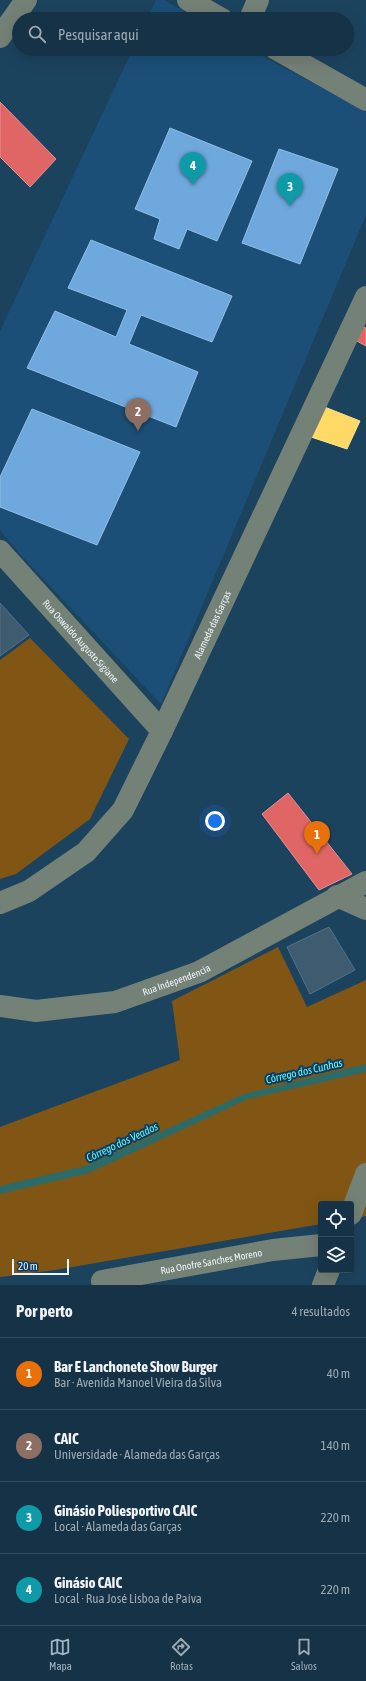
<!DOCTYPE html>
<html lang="pt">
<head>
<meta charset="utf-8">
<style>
  body { margin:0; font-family:"Asap Condensed",sans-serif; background:#223e51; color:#f1f3f6 }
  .controls { position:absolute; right:12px; bottom:12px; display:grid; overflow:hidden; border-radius:4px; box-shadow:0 4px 16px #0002 }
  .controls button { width:36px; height:36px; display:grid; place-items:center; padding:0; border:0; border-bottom:1px solid #344d5f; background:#153246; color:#f1f3f6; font:20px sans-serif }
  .scale { position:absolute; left:12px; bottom:10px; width:57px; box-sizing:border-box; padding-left:4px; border:2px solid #ecf3f9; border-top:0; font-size:11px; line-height:14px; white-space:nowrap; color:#ecf3f9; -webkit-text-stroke:3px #0b3e64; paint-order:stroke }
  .you { position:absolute; left:215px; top:821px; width:14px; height:14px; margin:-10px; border:3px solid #fff; border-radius:50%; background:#1a73e8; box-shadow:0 0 0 6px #1a73e833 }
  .badge { display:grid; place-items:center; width:26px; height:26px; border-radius:50%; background:#a3b5c3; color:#fff; font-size:13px; font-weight:700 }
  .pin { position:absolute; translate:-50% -33px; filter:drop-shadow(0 1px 2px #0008) }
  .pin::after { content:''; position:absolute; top:21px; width:14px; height:12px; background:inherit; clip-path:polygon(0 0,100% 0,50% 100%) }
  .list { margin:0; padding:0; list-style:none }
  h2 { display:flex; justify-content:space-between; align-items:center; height:52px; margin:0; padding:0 16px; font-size:17px }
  h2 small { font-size:13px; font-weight:400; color:#9daab3 }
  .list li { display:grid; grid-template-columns:26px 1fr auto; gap:12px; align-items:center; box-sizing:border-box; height:72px; padding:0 16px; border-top:1px solid #344d5f }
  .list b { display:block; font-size:15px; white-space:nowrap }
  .list p { margin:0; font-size:13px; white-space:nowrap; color:#9daab3 }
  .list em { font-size:13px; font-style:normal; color:#9daab3 }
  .icon { flex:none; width:22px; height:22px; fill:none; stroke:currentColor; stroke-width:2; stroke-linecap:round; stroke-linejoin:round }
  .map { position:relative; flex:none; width:366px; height:1285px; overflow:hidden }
  .search { position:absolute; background:#153246; box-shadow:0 4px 16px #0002; left:12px; right:12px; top:12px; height:44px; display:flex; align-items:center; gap:10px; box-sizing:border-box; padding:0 14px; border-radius:22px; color:#9daab3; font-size:15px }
  .sheet { height:340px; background:#153246 }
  nav { display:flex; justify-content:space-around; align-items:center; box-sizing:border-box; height:56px; border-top:1px solid #344d5f; background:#153246; font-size:11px; color:#9daab3 }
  nav a { display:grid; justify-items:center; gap:2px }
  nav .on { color:#a3b5c3 }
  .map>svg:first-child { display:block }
  .built { fill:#1b4f78 }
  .green { fill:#815614 }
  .water { fill:#2d6b68 }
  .homes { fill:#ffd966; stroke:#f9e192 }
  .shops { fill:#e06666; stroke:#e49092 }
  .schools { fill:#6fa8dc; stroke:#94bee5 }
  .building { fill:#3e5b70; stroke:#537187 }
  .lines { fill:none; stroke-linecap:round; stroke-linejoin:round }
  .minor { stroke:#748176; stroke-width:22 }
  .labels { text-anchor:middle; stroke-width:4; stroke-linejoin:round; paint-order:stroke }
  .street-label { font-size:10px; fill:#ecf3f9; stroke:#0b3e64 }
  .water-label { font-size:11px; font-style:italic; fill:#6ff3e7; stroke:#0b3e64 }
</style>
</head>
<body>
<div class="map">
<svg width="366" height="1285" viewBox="0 0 366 1285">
  <rect width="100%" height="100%" fill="#1c435e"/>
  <path class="built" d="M156,0h8l34,19h-51z
    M133,49h117l116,63v103l-205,489 -141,-150 -20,-24v-199z"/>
  <path class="green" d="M30,638l99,101 -39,80 -74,55 -16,5v-219z
    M278,947l29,60 59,-27v236l-15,3v-15h-30v20l-266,46 -55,7v-150l180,-67 -8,-59z"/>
  <path class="water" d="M366,1064v8l-118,27 -159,74 -89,21v-8l85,-20 159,-72z"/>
  <path class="homes" d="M322,406l38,15 -13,28 -39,-13z"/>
  <path class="shops" d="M0,102l56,57 -26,28 -30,-30z
    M361,326l5,2v18l-11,-6z
    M288,793l64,81 -33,16 -57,-76z"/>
  <path class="schools" d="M170,128l82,33 -35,80 -30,-12 -8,20 -25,-10 6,-20 -25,-10z
    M279,149l59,20 -38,95 -58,-21z
    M91,240l141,56 -20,46 -71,-27 -12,29 69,28 -22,55 -149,-59 28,-57 61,26 11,-27 -59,-22z
    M32,409l108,43 -43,93 -97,-38v-30z"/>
  <path class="building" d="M0,603l29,32 -29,21z
    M329,927l26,43 -45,24 -23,-47z"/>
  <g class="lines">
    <g class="minor">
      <path d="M188,0l34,19"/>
      <path d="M250,19l8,-19"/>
      <path d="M0,37l26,-37"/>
      <path d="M276,49l90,51"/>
      <path id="s1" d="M0,551l162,180"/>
      <path d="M337,896l29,13"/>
      <path id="s2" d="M0,903l29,-12 57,-39 37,-42 39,-79 204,-434"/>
      <path id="s3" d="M0,1006l36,5 79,-9 84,-30 167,-90"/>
      <path d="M351,1214l15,-40"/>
      <path id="s4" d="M102,1281l171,-31 48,-5"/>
      <path d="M323,1285l6,-15"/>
    </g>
  </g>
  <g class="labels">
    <g class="street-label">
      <text dy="4" stroke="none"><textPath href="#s2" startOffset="362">Alameda das Garças</textPath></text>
      <text dy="4" stroke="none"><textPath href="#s1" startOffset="121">Rua Oswaldo Augusto Sigiane</textPath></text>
      <text dy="4" stroke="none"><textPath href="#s3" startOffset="181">Rua Independencia</textPath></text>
      <text dy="4" stroke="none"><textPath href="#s4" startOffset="111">Rua Onofre Sanches Moreno</textPath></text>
    </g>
    <g class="water-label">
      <text transform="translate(304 1071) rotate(-13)" y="4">Córrego dos Cunhas</text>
      <text transform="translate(122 1142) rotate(-25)" y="4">Córrego dos Veados</text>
    </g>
  </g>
</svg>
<div class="controls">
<button><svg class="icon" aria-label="locate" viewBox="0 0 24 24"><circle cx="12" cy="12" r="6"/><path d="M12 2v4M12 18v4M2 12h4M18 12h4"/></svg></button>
<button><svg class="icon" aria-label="layers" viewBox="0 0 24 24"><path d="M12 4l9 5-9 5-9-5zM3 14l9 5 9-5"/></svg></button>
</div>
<div class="scale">20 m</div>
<div class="you"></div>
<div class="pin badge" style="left:317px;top:854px;background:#e8710a">1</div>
<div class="pin badge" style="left:138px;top:431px;background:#8d6e63">2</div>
<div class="pin badge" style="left:290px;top:206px;background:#0f9aa8">3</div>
<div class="pin badge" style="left:193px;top:185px;background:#0f9aa8">4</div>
<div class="search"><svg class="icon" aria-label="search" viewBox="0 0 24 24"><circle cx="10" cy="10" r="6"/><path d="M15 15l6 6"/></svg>Pesquisar aqui</div>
</div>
<section class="sheet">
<h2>Por perto<small>4 resultados</small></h2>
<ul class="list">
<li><span class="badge" style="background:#e8710a">1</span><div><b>Bar E Lanchonete Show Burger</b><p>Bar · Avenida Manoel Vieira da Silva</p></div><em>40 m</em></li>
<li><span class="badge" style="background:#8d6e63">2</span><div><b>CAIC</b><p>Universidade · Alameda das Garças</p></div><em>140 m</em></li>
<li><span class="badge" style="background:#0f9aa8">3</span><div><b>Ginásio Poliesportivo CAIC</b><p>Local · Alameda das Garças</p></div><em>220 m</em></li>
<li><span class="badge" style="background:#0f9aa8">4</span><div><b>Ginásio CAIC</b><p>Local · Rua José Lisboa de Paiva</p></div><em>220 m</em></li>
</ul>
</section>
<nav>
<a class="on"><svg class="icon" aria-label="map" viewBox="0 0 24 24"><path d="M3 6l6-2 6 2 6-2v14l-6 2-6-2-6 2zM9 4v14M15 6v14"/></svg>Mapa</a>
<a><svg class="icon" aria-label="directions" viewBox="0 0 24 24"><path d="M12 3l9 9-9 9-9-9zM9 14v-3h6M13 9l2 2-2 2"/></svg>Rotas</a>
<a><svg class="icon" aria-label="saved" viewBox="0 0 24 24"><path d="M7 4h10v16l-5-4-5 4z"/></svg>Salvos</a>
</nav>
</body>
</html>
